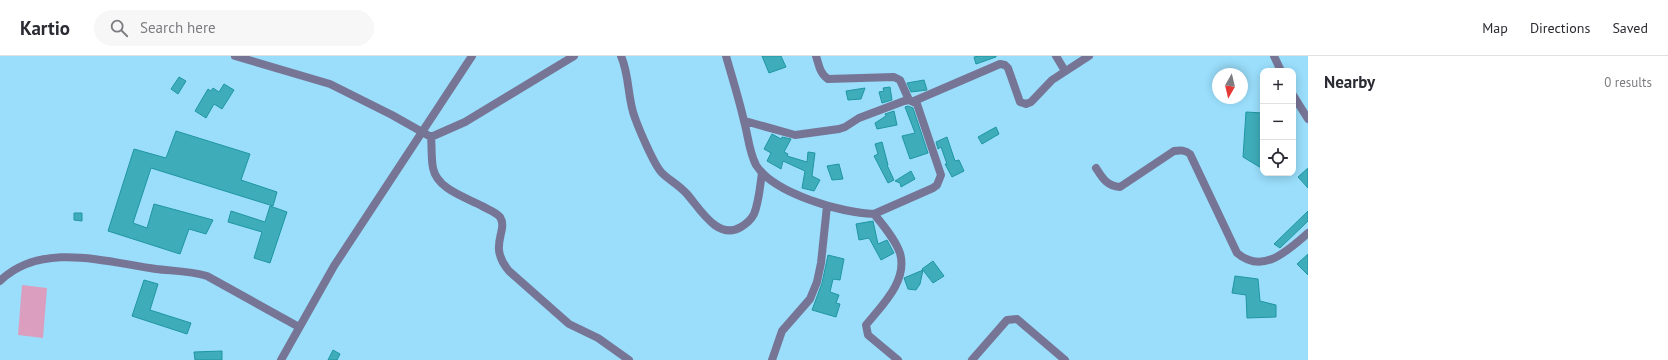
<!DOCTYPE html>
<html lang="en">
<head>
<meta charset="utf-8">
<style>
  body { margin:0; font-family:"PT Sans",sans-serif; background:#f7f7f7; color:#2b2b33 }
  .controls { position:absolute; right:12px; top:12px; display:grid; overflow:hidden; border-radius:8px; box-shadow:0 2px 10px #0003 }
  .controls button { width:36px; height:36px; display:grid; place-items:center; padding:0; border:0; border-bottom:1px solid #e1e1e2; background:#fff; color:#2b2b33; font:20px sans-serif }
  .compass { position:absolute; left:1212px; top:12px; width:36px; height:36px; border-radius:50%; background:#fff; box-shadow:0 2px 10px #0003; rotate:188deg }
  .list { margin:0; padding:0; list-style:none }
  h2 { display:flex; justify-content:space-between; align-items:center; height:52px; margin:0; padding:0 16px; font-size:17px }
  h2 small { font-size:13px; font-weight:400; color:#7c7c81 }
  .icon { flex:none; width:22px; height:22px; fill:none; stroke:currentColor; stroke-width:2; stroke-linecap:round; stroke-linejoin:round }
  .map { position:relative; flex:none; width:1308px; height:304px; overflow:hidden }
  header { display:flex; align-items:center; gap:24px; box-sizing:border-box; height:56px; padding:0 20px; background:#fff; border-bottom:1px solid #e1e1e2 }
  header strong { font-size:19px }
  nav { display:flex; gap:22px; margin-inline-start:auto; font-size:14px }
  .search { width:280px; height:36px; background:#f7f7f7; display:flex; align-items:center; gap:10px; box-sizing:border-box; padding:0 14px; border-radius:22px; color:#7c7c81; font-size:15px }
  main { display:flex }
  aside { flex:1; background:#fff }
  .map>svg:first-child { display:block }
  .green { fill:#dc9ebe }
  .building { fill:#3eacb9; stroke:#1f96a3 }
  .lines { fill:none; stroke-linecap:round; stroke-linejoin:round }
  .minor { stroke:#777596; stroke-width:8 }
  .tertiary { stroke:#777596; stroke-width:8 }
</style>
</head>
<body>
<header>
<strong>Kartio</strong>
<div class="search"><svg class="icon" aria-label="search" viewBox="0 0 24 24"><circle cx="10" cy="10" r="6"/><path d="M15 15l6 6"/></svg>Search here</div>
<nav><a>Map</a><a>Directions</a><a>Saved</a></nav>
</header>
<main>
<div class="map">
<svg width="1308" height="304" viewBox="0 0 1308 304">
  <rect width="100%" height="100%" fill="#9adefb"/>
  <path class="green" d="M22,229l25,3 -4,50 -25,-3z"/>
  <path class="building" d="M762,0h19l5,11 -17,6z
    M979,0h17v1l-20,7 -2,-7z
    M179,21l7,4 -8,13 -7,-5z
    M924,24l3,10 -16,2 -4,-9z
    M224,28l10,6 -12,19 -8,-5 -8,14 -11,-7 13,-22 3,2 2,-3 6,4z
    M890,31l2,13 -10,3 -3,-11 5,-1 -1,-3z
    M865,32l-4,11 -13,1 -2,-9z
    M908,50l5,2 15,45 -18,6 -8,-23 13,-3 -10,-26z
    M894,55l3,14 -20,4 -2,-6 11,-7 -1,-2z
    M1246,56l17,1v56l-20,-12z
    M996,71l3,7 -17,10 -4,-7z
    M176,75l74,23 -9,26 36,12 -4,14 -122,-38 -18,55 14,5 7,-24 59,16 -7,14 -17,-5 -9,25 -72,-23 26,-82 32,9z
    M772,78l9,5 1,-2 9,2 -7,13 4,2 -1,2 20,6 1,-10 7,1 -3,23 8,4 -6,11 -12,-3 3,-17 -22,-10 -2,8 -14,-8 4,-8 -7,-4z
    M947,81l8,24 4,-1 5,11 -12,6 -7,-13h2l-6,-17 -3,2 -2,-7z
    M882,86l6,23h-1l7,15 -6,3 -14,-27 4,-2 -3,-10z
    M839,108l4,15 -11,1 -5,-14z
    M1308,112v20l-10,-11z
    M911,115l4,8 -14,8 -1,-4 -5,-2z
    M270,150l17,6 -17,51 -16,-5 8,-26 -34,-10 3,-11 34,11z
    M1308,155v10l-28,27 -6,-4z
    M74,157h8v8l-8,-1z
    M873,165l5,23 9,-4 7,13 -13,7 -12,-22 -10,2 -3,-16z
    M1308,198v21l-11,-11z
    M828,199l16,4 -4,21 -7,-1 -3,13 9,3 -3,8 4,1 -4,13 -24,-7 10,-27z
    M933,205l11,15 -11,7 -11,-14z
    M923,214l-3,14 -4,6 -8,-1 -4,-11z
    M1235,220l23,3 2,22 16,4v12l-29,1 -1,-23 -14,-2z
    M144,224l14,4 -8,26 41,13 -4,11 -55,-18z
    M333,294l7,4 -3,6h-9z
    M222,295v9h-27l-1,-8z"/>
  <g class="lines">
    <path class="minor" d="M235,0l95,28 62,31 39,22c1,10 0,21 2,31 4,21 32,29 49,38 5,3 14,6 18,11 9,14 -13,28 9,54l60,53 29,14 31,22
      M621,0c9,20 6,42 14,62 4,11 19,47 27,55 7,7 17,12 25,21 13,15 31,47 54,33 5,-3 10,-7 13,-13 5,-12 6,-28 8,-41
      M726,0c6,21 13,43 18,65 4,14 5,31 12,44 18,29 87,48 118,49 9,11 21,25 26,39 8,28 -18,52 -34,72l2,10 30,25
      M816,0c3,9 4,18 12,23l66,-2 6,3 9,20
      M1056,0l9,15
      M1274,0l7,15
      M1293,39l15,24
      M914,45l86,-37 5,1 3,3 12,34 6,2 5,-2 21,-22 37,-24
      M745,65l50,14 44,-6 6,-2 14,-9 45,-17 5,-1 8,4 24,71 -4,10 -4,3 -59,26
      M431,81l34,-15 109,-66
      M1096,112c7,11 11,18 24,19l54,-36c7,-1 11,-1 16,3l47,99c26,22 50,-2 71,-20
      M0,225c41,-40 106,-19 156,-12 17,2 34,2 51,7l92,51
      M772,304l10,-29 28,-32 7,-17 4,-19 6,-57
      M972,304l35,-40 10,-1 48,41"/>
    <path class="tertiary" d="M281,304l53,-94 138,-210"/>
  </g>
</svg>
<div class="controls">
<button>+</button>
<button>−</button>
<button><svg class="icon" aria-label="locate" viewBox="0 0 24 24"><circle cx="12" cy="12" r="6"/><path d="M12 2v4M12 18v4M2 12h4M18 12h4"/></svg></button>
</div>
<svg class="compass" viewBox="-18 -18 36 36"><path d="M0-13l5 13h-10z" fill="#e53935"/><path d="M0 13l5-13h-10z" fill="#7c7c81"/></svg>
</div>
<aside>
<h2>Nearby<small>0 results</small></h2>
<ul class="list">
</ul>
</aside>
</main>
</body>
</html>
